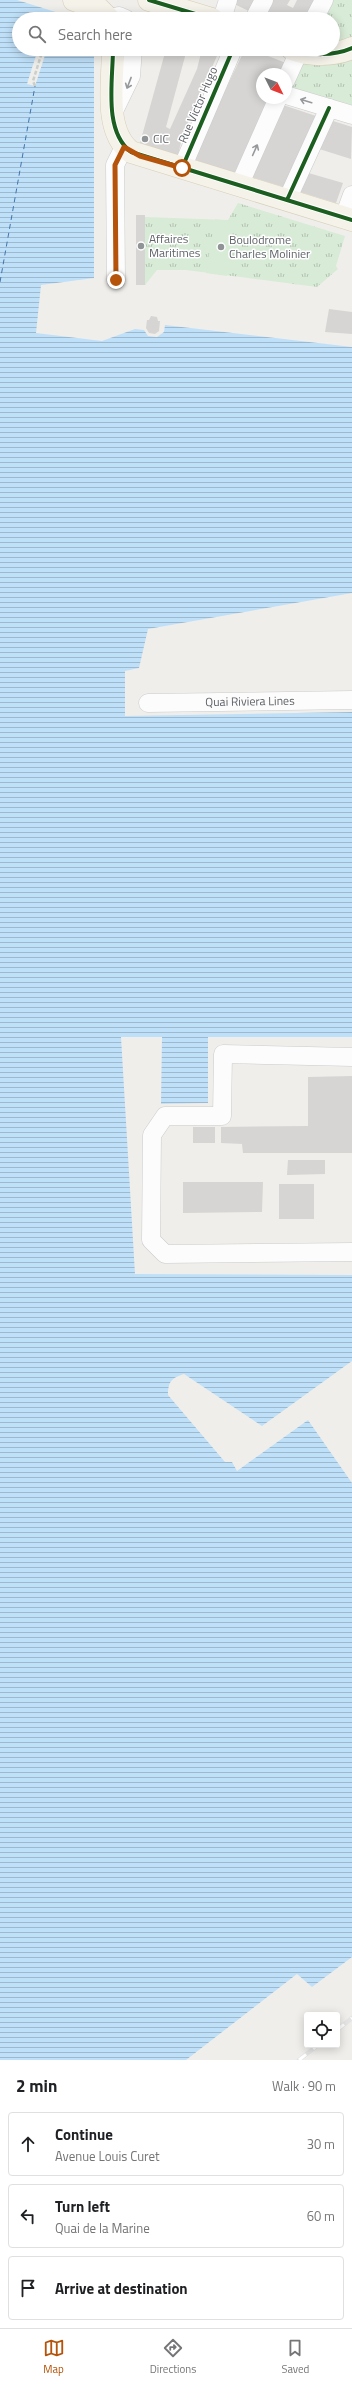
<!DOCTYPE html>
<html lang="en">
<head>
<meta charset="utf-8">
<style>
  body { margin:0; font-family:"Titillium Web",sans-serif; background:#f6f6f6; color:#202124 }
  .controls { position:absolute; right:12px; bottom:12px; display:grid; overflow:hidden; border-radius:4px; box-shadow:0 2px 10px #0003 }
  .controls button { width:36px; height:36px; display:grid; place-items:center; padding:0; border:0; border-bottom:1px solid #e0e0e0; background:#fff; color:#202124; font:20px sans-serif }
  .compass { position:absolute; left:256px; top:68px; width:36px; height:36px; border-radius:50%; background:#fff; box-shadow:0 2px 10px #0003; rotate:132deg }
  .stop { position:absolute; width:12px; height:12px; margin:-9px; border:3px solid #b45309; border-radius:50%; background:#fff }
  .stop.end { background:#b45309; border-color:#fff; box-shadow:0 1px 4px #0008 }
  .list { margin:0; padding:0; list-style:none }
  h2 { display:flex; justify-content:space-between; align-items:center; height:52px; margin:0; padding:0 16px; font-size:17px }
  h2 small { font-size:13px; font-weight:400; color:#757577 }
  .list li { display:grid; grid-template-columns:26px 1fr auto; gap:12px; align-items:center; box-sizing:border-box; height:64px; margin:0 8px 8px; padding:0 8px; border:1px solid #e0e0e0; border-radius:4px }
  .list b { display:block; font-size:15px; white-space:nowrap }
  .list p { margin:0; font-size:13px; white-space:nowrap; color:#757577 }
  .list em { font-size:13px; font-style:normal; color:#757577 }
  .icon { flex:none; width:22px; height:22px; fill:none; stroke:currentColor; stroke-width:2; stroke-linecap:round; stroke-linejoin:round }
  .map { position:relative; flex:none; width:352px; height:2060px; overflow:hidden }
  .search { position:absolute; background:#fff; box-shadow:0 2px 10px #0003; left:12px; right:12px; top:12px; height:44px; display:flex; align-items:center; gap:10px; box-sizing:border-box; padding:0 14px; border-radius:22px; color:#757577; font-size:15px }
  .sheet { height:268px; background:#fff }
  nav { display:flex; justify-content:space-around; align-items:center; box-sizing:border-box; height:56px; border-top:1px solid #e0e0e0; background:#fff; font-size:11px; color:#757577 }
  nav a { display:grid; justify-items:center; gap:2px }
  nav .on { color:#b45309 }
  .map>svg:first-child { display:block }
  .park { fill:url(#park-tufts) }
  .garden { fill:#d8ebd6 }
  .water { fill:url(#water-rules) }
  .pier { fill:#efeeea }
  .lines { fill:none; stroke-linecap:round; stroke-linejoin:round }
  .ferry { stroke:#4174aa; stroke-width:1; stroke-dasharray:5 4; stroke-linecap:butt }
  .building { fill:#d6d5d3 }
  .minor-casing { stroke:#cbcccc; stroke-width:19 }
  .major-casing { stroke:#d7ceb8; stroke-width:23 }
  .path { stroke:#cacfcc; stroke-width:2.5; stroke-dasharray:4 2; stroke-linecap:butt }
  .minor { stroke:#fdfcfc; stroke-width:18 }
  .major { stroke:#f4f2e9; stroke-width:22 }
  .rail-casing { stroke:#e4e4e4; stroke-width:4.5 }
  .rail { stroke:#fff; stroke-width:3; stroke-dasharray:9; stroke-linecap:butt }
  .cycleway-casing { stroke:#fff; stroke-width:6 }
  .cycleway { stroke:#1b5e20; stroke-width:4 }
  .oneway { stroke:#96999c }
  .route { stroke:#b45309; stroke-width:5 }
  .poi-dot { fill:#919496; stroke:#fff; stroke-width:1.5 }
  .labels { text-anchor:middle; stroke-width:3; stroke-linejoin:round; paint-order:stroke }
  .street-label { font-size:12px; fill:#5f6368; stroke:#fff }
  .poi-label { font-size:12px; fill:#5f6368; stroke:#fff; text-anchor:start }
</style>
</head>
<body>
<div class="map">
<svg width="352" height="2060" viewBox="0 0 352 2060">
  <defs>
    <pattern id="park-tufts" width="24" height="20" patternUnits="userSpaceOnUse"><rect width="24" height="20" fill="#d8ebd6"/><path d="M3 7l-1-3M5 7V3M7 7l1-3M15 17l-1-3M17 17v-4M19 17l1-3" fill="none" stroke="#b2c2b1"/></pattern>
    <pattern id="water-rules" width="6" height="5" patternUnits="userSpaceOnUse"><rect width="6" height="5" fill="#bfe0f9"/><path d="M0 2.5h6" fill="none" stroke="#9eb9cd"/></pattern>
  </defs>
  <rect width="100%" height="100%" fill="#efeeea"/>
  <path class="park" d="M324,0h28v115l-66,-20 14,-46h33v-30h-19z
    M238,203l107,33 -9,30 2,3 -21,18 -131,-17h-29l-12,15v-68l83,3z"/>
  <path class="garden" d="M215,219l19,3 -7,54 -21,-3z"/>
  <path class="water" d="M0,0h17l61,19h-59v30h75v229l-53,7 -5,48 66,8 33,-12 9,1 4,6 9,1 7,-5 1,-7 187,22v246l-204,36 -9,39 -14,3v45l227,-4v325h-144v66l-47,1 1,-67h-41l14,237 217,1v86l-90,65 -78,-52c-12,4 -16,7 -16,21l57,67h7l5,9 71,-51 44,63v474l-40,30 -15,-13 -111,86h-186z"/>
  <path class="pier" d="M38,49h9l-12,37 -8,-2z"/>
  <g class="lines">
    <path class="ferry" d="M0,282l35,-196"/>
  </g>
  <path class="building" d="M236,0h21l-6,12 -17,-8z
    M269,0h21l-3,5 6,3 4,-8h19l-9,19h-43l-4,-2z
    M166,49h21l-21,78 4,2 27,-60 4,-16 -11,-4h30l-37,85 -5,21 -38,-12z
    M245,49h5l36,14 -5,11h-19v24h8l-34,75 -44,-14z
    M280,104l39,13 -32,71 -39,-12z
    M330,120l22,7 -1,32 -35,-11z
    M305,172l38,11 -7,20 -39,-12z
    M136,215h9v70h-9z
    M329,309l23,3v22l-27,-2z
    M151,316l6,1 1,4h2l-1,10 -4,3 -6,-1 -3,-5 1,-8h2z
    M352,1076v77h-109l-1,-9 -21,-1v-16l87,-1v-49z
    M193,1127h22v16h-22z
    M288,1160h37v14l-38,1z
    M183,1182h80l-1,30 -79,1z
    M279,1184h35v35h-35z"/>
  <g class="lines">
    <defs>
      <g id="minor">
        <path d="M108,19l11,-3 7,3"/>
        <path d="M222,19l6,-19"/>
        <path d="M254,19l10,-19"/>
        <path d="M314,19l10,-19"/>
        <path d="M286,80l14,-31"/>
        <path d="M286,95l66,20"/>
        <path d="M113,113l18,-37 2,-27"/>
        <path d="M182,168l51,-119"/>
        <path d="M239,186l39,-88"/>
        <path d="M287,200l42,-92"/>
        <path d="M344,217l8,-22"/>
        <path d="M116,280l-1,-115 9,-18"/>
        <path id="s1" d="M148,703l204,-3"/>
        <path d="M352,1057l-129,-3 -1,62h-57l-13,19 -1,105 14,14 187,-2"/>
      </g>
      <path id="major" d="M74,0l25,9 10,10
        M149,0l63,19
        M113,49c0,31 -10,82 18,103l221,68
        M292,49c18,7 42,7 60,-1"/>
    </defs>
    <use href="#minor" class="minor-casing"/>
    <use href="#major" class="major-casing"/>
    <path class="path" d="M52,19l2,-7
      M35,86l-2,-5 10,-32"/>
    <use href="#minor" class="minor"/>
    <use href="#major" class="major"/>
    <defs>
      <path id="rail" d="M337,2030l15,-12
        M299,2060l19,-15"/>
    </defs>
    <use href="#rail" class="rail-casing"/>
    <use href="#rail" class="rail"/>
    <defs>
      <path id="cycleway" d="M149,0l63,19
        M113,49c0,31 -10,82 18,103l221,68
        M292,49c18,7 42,7 60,-1
        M182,168l51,-119
        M287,200l42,-92"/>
    </defs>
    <use href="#cycleway" class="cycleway-casing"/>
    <use href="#cycleway" class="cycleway"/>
  </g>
  <defs><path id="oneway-shaft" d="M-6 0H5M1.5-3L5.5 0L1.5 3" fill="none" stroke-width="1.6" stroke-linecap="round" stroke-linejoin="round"/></defs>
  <g class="oneway">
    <use href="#oneway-shaft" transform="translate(129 83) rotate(111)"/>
    <use href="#oneway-shaft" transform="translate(306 101) rotate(-163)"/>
    <use href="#oneway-shaft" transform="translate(255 150) rotate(-66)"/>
  </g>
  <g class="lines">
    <path class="route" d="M116,280l-1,-115 9,-18 16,9 42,12"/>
  </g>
  <g class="poi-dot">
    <circle cx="145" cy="139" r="4"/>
    <circle cx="141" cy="246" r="4"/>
    <circle cx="221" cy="247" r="4"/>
  </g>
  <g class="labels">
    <g class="street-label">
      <text transform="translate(198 105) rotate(-67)" y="4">Rue Victor Hugo</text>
      <text dy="4" stroke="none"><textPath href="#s1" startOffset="102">Quai Riviera Lines</textPath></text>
    </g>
    <g class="poi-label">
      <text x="153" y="143">CIC</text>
      <text x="149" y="243">Affaires<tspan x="149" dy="14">Maritimes</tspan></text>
      <text x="229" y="244">Boulodrome<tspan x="229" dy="14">Charles Molinier</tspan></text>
    </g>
  </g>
</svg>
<div class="controls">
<button><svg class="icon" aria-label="locate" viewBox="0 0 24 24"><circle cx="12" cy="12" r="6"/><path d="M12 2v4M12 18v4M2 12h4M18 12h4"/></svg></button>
</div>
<svg class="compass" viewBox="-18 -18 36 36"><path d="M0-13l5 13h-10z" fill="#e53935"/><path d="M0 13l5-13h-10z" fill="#757577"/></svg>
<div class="stop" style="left:182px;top:168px"></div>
<div class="stop end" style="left:116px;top:280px"></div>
<div class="search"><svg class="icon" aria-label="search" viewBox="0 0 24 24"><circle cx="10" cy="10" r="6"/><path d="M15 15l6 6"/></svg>Search here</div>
</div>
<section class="sheet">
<h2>2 min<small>Walk · 90 m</small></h2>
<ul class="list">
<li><svg class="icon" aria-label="ahead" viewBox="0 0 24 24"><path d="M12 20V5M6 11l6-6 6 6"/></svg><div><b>Continue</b><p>Avenue Louis Curet</p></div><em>30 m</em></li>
<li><svg class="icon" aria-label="left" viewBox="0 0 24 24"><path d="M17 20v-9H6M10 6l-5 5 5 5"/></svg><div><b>Turn left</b><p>Quai de la Marine</p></div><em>60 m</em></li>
<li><svg class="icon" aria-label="arrive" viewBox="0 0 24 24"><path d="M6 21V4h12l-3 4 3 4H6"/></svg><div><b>Arrive at destination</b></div></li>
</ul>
</section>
<nav>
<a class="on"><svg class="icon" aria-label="map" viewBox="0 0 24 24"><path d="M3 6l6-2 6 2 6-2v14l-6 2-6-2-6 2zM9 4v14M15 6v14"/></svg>Map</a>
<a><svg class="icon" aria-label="directions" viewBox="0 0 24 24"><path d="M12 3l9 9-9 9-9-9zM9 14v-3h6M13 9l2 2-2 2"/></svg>Directions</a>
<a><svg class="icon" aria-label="saved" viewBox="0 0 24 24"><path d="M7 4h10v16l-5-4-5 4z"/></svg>Saved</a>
</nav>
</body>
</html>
